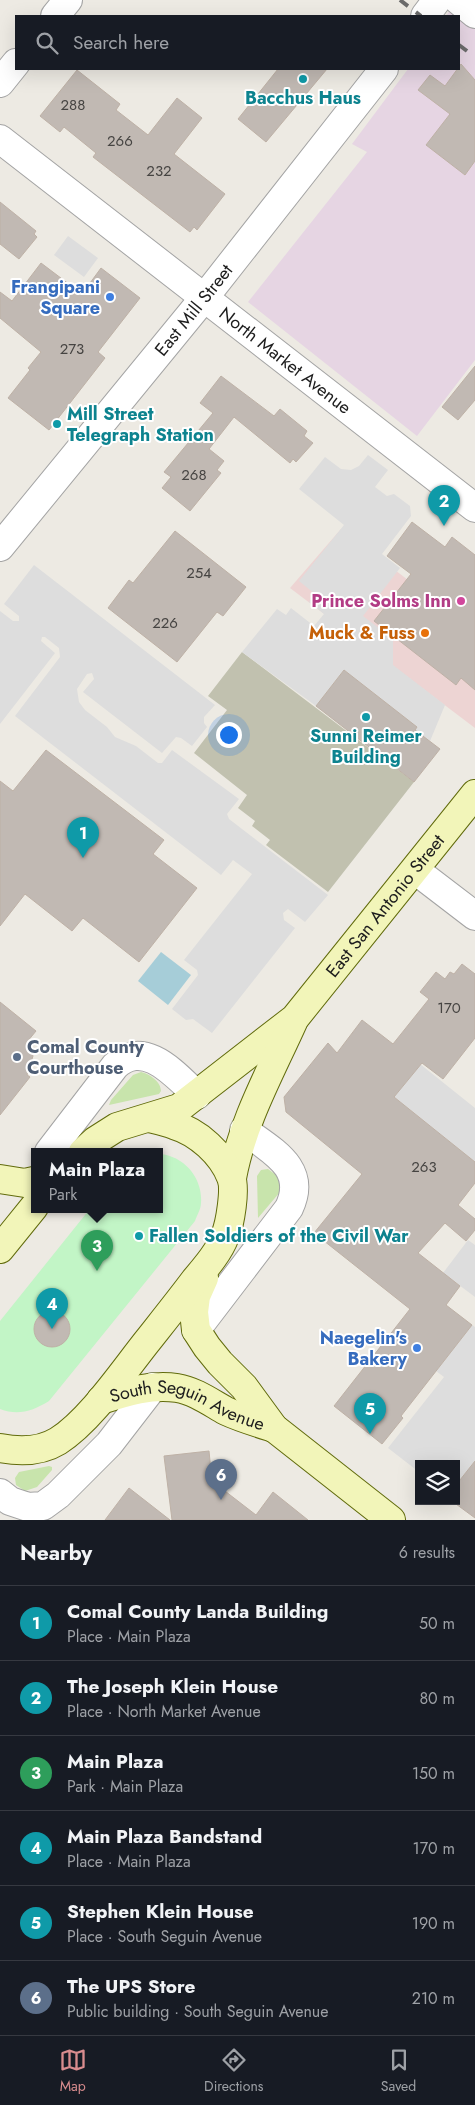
<!DOCTYPE html>
<html lang="en">
<head>
<meta charset="utf-8">
<style>
  body { margin:0; font-family:Jost,sans-serif; background:#242831; color:#f1f3f6 }
  .controls { position:absolute; right:15px; bottom:15px; display:grid; overflow:hidden; border-radius:0px; box-shadow:0 5px 20px #0002 }
  .controls button { width:45px; height:45px; display:grid; place-items:center; padding:0; border:0; border-bottom:1px solid #363941; background:#171b24; color:#f1f3f6; font:25px sans-serif }
  .you { position:absolute; left:228px; top:734px; width:18px; height:18px; margin:-12px; border:4px solid #fff; border-radius:50%; background:#1a73e8; box-shadow:0 0 0 8px #1a73e833 }
  .badge { display:grid; place-items:center; width:32px; height:32px; border-radius:50%; background:#d98c8e; color:#fff; font-size:16px; font-weight:700 }
  .pin { position:absolute; translate:-50% -41px; filter:drop-shadow(0 1px 2px #0008) }
  .pin::after { content:''; position:absolute; top:26px; width:18px; height:15px; background:inherit; clip-path:polygon(0 0,100% 0,50% 100%) }
  .popup { position:absolute; left:31px; top:1148px; width:132px; height:65px; box-sizing:border-box; display:grid; place-content:center; border-radius:0px; background:#171b24; filter:drop-shadow(0 1px 4px #0005); font-size:16px; white-space:nowrap; color:#9ea1a6 }
  .popup b { font-size:19px; color:#f1f3f6 }
  .popup::after { content:''; position:absolute; left:50%; top:100%; margin-left:-10px; border:10px solid transparent; border-top-color:#171b24 }
  .list { margin:0; padding:0; list-style:none }
  h2 { display:flex; justify-content:space-between; align-items:center; height:65px; margin:0; padding:0 20px; font-size:21px }
  h2 small { font-size:16px; font-weight:400; color:#9ea1a6 }
  .list li { display:grid; grid-template-columns:32px 1fr auto; gap:15px; align-items:center; box-sizing:border-box; height:75px; padding:0 20px; border-top:1px solid #363941 }
  .list b { display:block; font-size:19px; white-space:nowrap }
  .list p { margin:0; font-size:16px; white-space:nowrap; color:#9ea1a6 }
  .list em { font-size:16px; font-style:normal; color:#9ea1a6 }
  .icon { flex:none; width:28px; height:28px; fill:none; stroke:currentColor; stroke-width:2; stroke-linecap:round; stroke-linejoin:round }
  .map { position:relative; flex:none; width:475px; height:1520px; overflow:hidden }
  .search { position:absolute; background:#171b24; box-shadow:0 5px 20px #0002; left:15px; right:15px; top:15px; height:55px; display:flex; align-items:center; gap:12px; box-sizing:border-box; padding:0 18px; border-radius:0px; color:#9ea1a6; font-size:19px }
  .sheet { height:515px; background:#171b24 }
  nav { display:flex; justify-content:space-around; align-items:center; box-sizing:border-box; height:70px; border-top:1px solid #363941; background:#171b24; font-size:14px; color:#9ea1a6 }
  nav a { display:grid; justify-items:center; gap:2px }
  nav .on { color:#d98c8e }
  .map>svg:first-child { display:block }
  .commercial { fill:#edd4d3 }
  .industrial { fill:#e6d5e3 }
  .construction { fill:#c1c1af }
  .grass { fill:#c8e4ac }
  .park { fill:#c2f5c6 }
  .parking { fill:#ddd }
  .water { fill:#a6cdd8 }
  .building { fill:#c1b9b3; stroke:#beb1a6 }
  .lines { fill:none; stroke-linecap:round; stroke-linejoin:round }
  .street-casing { stroke:#a4a4a4; stroke-width:30 }
  .secondary-casing { stroke:#616b0c; stroke-width:30 }
  .street { stroke:#fff; stroke-width:28 }
  .secondary { stroke:#f2f5b9; stroke-width:28 }
  .rail { stroke:#6b6b6b; stroke-width:4; stroke-dasharray:10 10; stroke-linecap:butt }
  .culture-dot { fill:#0f9aa8; stroke:#fff; stroke-width:2 }
  .shop-dot { fill:#3f7fe0; stroke:#fff; stroke-width:2 }
  .hotel-dot { fill:#d1479c; stroke:#fff; stroke-width:2 }
  .food-dot { fill:#e8710a; stroke:#fff; stroke-width:2 }
  .service-dot { fill:#5c6f8a; stroke:#fff; stroke-width:2 }
  .labels { text-anchor:middle; stroke-width:4; stroke-linejoin:round; paint-order:stroke }
  .number-label { font-size:15px; fill:#464442 }
  .culture-label { font-size:18px; font-weight:bold; fill:#0d838f; stroke:#fff }
  .shop-label { font-size:18px; font-weight:bold; fill:#366cbe; stroke:#fff; text-anchor:end }
  .street-label { font-size:18px; fill:#1d1d1d; stroke:#fff }
  .hotel-label { font-size:18px; font-weight:bold; fill:#b23c85; stroke:#fff; text-anchor:end }
  .food-label { font-size:18px; font-weight:bold; fill:#c56008; stroke:#fff; text-anchor:end }
  .service-label { font-size:18px; font-weight:bold; fill:#4e5e75; stroke:#fff; text-anchor:start }
</style>
</head>
<body>
<div class="map">
<svg width="475" height="1520" viewBox="0 0 475 1520">
  <rect width="100%" height="100%" fill="#edeae3"/>
  <path class="commercial" d="M341,529l134,102v97l-185,-140z"/>
  <path class="industrial" d="M457,0h18v360l-58,76 -169,-134 119,-150 -15,-8 56,-75h51v-53h-13z"/>
  <path class="construction" d="M242,652l172,130 -86,110 -62,-47 4,-5 -18,-14 3,-5 -17,-13 9,-13 -53,-42 33,-43 -19,-14z"/>
  <path class="grass" d="M141,1072c9,2 20,10 20,19l-2,3 -50,11 2,-5 22,-25z
    M268,1169l12,9v14l-22,26 -1,-42 4,-6z
    M49,1466l3,1v3l-15,17 -12,4 -9,-6 -1,-7 4,-6z"/>
  <path class="park" d="M160,1154c24,2 43,24 41,49 0,6 -4,12 -6,18l-146,180c-16,10 -31,15 -49,8v-88l89,-111h71z"/>
  <path class="parking" d="M68,236l30,22 -14,19 -30,-22z
    M368,455l20,15 -13,17 12,9 7,-2 16,12 1,10 -29,38 18,14 -37,48 30,23v26l52,40 -15,36 -15,-11 2,-3 -73,-57 -28,36 -74,-54 35,-43 9,6 5,-7 23,18 10,-12 -15,-12 6,-8 -16,-13 45,-56 -45,-36 26,-32 16,12 10,1 8,-4z
    M34,565l181,140 -11,12v6l3,4 -15,19 -11,-8 -5,-1 -14,16 -79,-61 11,-13 -2,-6 -5,1 -10,15 2,13 6,8 22,17 8,10 21,9 22,17h4l10,-13 67,49 -12,15 2,5 99,76 -23,27 -17,-13 -5,4 1,7 11,8 -83,105 -19,-14 -7,1 -14,-11 26,-34 -1,-5 -13,-10 68,-86 -19,-14 -12,15 -206,-159 45,-59 -1,-9 -14,-11h-3l-1,4 14,12 -55,71v-113l13,10h6v-5l-15,-12z
    M420,1064l55,44v54l-81,-65z
    M468,1240l7,5v52l-32,-24z
    M472,1325l3,2v134l-19,24v-21h-37v8l-31,-24 56,-71 -8,-6z"/>
  <path class="water" d="M161,952l30,23 -23,30 -30,-24z"/>
  <path class="building" d="M461,64l14,16v81l-10,14 -39,-30 24,-31 -32,-24 12,-15 15,11z
    M278,69h49l-61,73 -28,-23z
    M77,70l43,34 -4,6 32,25 29,-37 25,20 -28,36 51,40 -28,36 -3,-3 -4,5 -97,-75 3,-4 -32,-26 -4,5 -20,-16z
    M0,202l36,29 -2,3 3,3 -18,22 -19,-15z
    M41,263l41,31 19,-26 39,30 -42,54 7,6 -56,72 -41,-32 22,-28 -2,-2 13,-16 -41,-34v-26l12,9z
    M475,366v34l-17,20 -16,-13z
    M221,376l53,40 6,-7 27,22 -3,5 9,7 -17,19 -3,-3 -3,4 -56,-46 -25,32 15,12 -7,9 4,3 -31,38 -28,-23 9,-11 -7,-5 49,-59 -13,-10z
    M412,522l33,25 7,-10 23,18v135l-14,-12 -5,7 -82,-64 37,-47 -24,-18z
    M175,531l71,56 -23,29 -6,-4 -40,50 -69,-54 21,-28 4,3z
    M344,670l73,57 -2,3 25,19 -26,33 -98,-76z
    M46,750l118,90 -11,14 44,34 -58,74 -56,-44 -11,13 -47,-37 -25,32v-145l13,10z
    M462,964l13,10v64l-32,41 -21,-16 -28,34 81,65v21l-17,22 17,14v11l-9,11 -21,-18 -27,30 42,33 -14,19 26,20 -71,91 2,2 -21,26 -48,-38 76,-97 -96,-76 48,-59 -76,-62 -2,-15 44,-54 9,10 25,-33 31,24 36,-45 -9,-7 16,-20 9,7 5,-7 4,2z
    M0,1002l36,29 -9,11 6,14 -6,19 3,2 -30,38z
    M34 1329a18 18 0 1 1 36 0a18 18 0 1 1-36 0Z
    M209,1451l3,30 44,34 17,-23 35,28h-136l-8,-64z
    M475,1461v57l-19,-14v-19z
    M129,1488l41,32h-65z"/>
  <g class="lines">
    <defs>
      <g id="street">
        <path d="M458,0l17,14"/>
        <path d="M55,16l13,-16"/>
        <path d="M425,16l12,-16"/>
        <path d="M0,83l16,-20"/>
        <path id="s1" d="M0,139l475,369"/>
        <path id="s2" d="M0,547l204,-249 180,-229"/>
        <path d="M415,870l60,46"/>
        <path d="M49,1152l66,-86c30,-28 60,9 82,29"/>
        <path d="M196,1330l93,-122c19,-40 -17,-57 -45,-78"/>
        <path d="M0,1493l10,8 18,6 15,-1 15,-11 51,-51 44,-57"/>
      </g>
      <g id="secondary">
        <path id="s3" d="M83,1152l12,-11 22,-14 62,-19 116,-90 180,-224"/>
        <path d="M232,1178c10,-55 38,-105 61,-156"/>
        <path d="M0,1179l25,4 9,-2"/>
        <path d="M0,1249l34,-42"/>
        <path d="M204,1278l-8,18 -2,16 2,18 11,17 13,16 24,24 30,41 117,92"/>
        <path id="s4" d="M101,1400c25,-8 50,-16 76,-12 18,3 33,14 49,23 15,7 32,12 48,17"/>
        <path d="M0,1448c20,4 40,4 58,-7 33,-21 66,-71 91,-102 15,-19 31,-39 46,-59 11,-13 24,-28 30,-44 5,-12 11,-47 6,-59 -9,-23 -33,-45 -57,-52 -8,-3 -17,-5 -25,-7"/>
      </g>
    </defs>
    <use href="#street" class="street-casing"/>
    <use href="#secondary" class="secondary-casing"/>
    <use href="#street" class="street"/>
    <use href="#secondary" class="secondary"/>
    <path class="rail" d="M400,0l21,16
      M459,45l16,12"/>
  </g>
  <g class="culture-dot">
    <circle cx="303" cy="79" r="5"/>
    <circle cx="57" cy="424" r="5"/>
    <circle cx="366" cy="717" r="5"/>
    <circle cx="139" cy="1236" r="5"/>
  </g>
  <g class="shop-dot">
    <circle cx="110" cy="297" r="5"/>
    <circle cx="417" cy="1348" r="5"/>
  </g>
  <circle class="hotel-dot" cx="461" cy="601" r="5"/>
  <circle class="food-dot" cx="425" cy="633" r="5"/>
  <circle class="service-dot" cx="17" cy="1057" r="5"/>
  <g class="labels">
    <g class="number-label">
      <text x="73" y="110">288</text>
      <text x="120" y="146">266</text>
      <text x="159" y="176">232</text>
      <text x="72" y="354">273</text>
      <text x="194" y="480">268</text>
      <text x="199" y="578">254</text>
      <text x="165" y="628">226</text>
      <text x="449" y="1013">170</text>
      <text x="424" y="1172">263</text>
    </g>
    <g class="culture-label">
      <text x="303" y="104">Bacchus Haus</text>
      <text x="67" y="420" text-anchor="start">Mill Street<tspan x="67" dy="21">Telegraph Station</tspan></text>
      <text x="366" y="742">Sunni Reimer<tspan x="366" dy="21">Building</tspan></text>
      <text x="149" y="1242" text-anchor="start">Fallen Soldiers of the Civil War</text>
    </g>
    <g class="shop-label">
      <text x="100" y="293">Frangipani<tspan x="100" dy="21">Square</tspan></text>
      <text x="407" y="1344">Naegelin's<tspan x="407" dy="21">Bakery</tspan></text>
    </g>
    <g class="street-label">
      <text dy="6" stroke="none"><textPath href="#s2" startOffset="306">East Mill Street</textPath></text>
      <text dy="6" stroke="none"><textPath href="#s1" startOffset="361">North Market Avenue</textPath></text>
      <text dy="6" stroke="none"><textPath href="#s3" startOffset="398">East San Antonio Street</textPath></text>
      <text dy="6" stroke="none"><textPath href="#s4" startOffset="91">South Seguin Avenue</textPath></text>
    </g>
    <g class="hotel-label">
      <text x="451" y="607">Prince Solms Inn</text>
    </g>
    <g class="food-label">
      <text x="415" y="639">Muck &amp; Fuss</text>
    </g>
    <g class="service-label">
      <text x="27" y="1053">Comal County<tspan x="27" dy="21">Courthouse</tspan></text>
    </g>
  </g>
</svg>
<div class="controls">
<button><svg class="icon" aria-label="layers" viewBox="0 0 24 24"><path d="M12 4l9 5-9 5-9-5zM3 14l9 5 9-5"/></svg></button>
</div>
<div class="you"></div>
<div class="pin badge" style="left:83px;top:858px;background:#0f9aa8">1</div>
<div class="pin badge" style="left:444px;top:526px;background:#0f9aa8">2</div>
<div class="pin badge" style="left:97px;top:1271px;background:#2e9e5b">3</div>
<div class="popup"><b>Main Plaza</b>Park</div>
<div class="pin badge" style="left:52px;top:1329px;background:#0f9aa8">4</div>
<div class="pin badge" style="left:370px;top:1434px;background:#0f9aa8">5</div>
<div class="pin badge" style="left:221px;top:1500px;background:#5c6f8a">6</div>
<div class="search"><svg class="icon" aria-label="search" viewBox="0 0 24 24"><circle cx="10" cy="10" r="6"/><path d="M15 15l6 6"/></svg>Search here</div>
</div>
<section class="sheet">
<h2>Nearby<small>6 results</small></h2>
<ul class="list">
<li><span class="badge" style="background:#0f9aa8">1</span><div><b>Comal County Landa Building</b><p>Place · Main Plaza</p></div><em>50 m</em></li>
<li><span class="badge" style="background:#0f9aa8">2</span><div><b>The Joseph Klein House</b><p>Place · North Market Avenue</p></div><em>80 m</em></li>
<li><span class="badge" style="background:#2e9e5b">3</span><div><b>Main Plaza</b><p>Park · Main Plaza</p></div><em>150 m</em></li>
<li><span class="badge" style="background:#0f9aa8">4</span><div><b>Main Plaza Bandstand</b><p>Place · Main Plaza</p></div><em>170 m</em></li>
<li><span class="badge" style="background:#0f9aa8">5</span><div><b>Stephen Klein House</b><p>Place · South Seguin Avenue</p></div><em>190 m</em></li>
<li><span class="badge" style="background:#5c6f8a">6</span><div><b>The UPS Store</b><p>Public building · South Seguin Avenue</p></div><em>210 m</em></li>
</ul>
</section>
<nav>
<a class="on"><svg class="icon" aria-label="map" viewBox="0 0 24 24"><path d="M3 6l6-2 6 2 6-2v14l-6 2-6-2-6 2zM9 4v14M15 6v14"/></svg>Map</a>
<a><svg class="icon" aria-label="directions" viewBox="0 0 24 24"><path d="M12 3l9 9-9 9-9-9zM9 14v-3h6M13 9l2 2-2 2"/></svg>Directions</a>
<a><svg class="icon" aria-label="saved" viewBox="0 0 24 24"><path d="M7 4h10v16l-5-4-5 4z"/></svg>Saved</a>
</nav>
</body>
</html>
